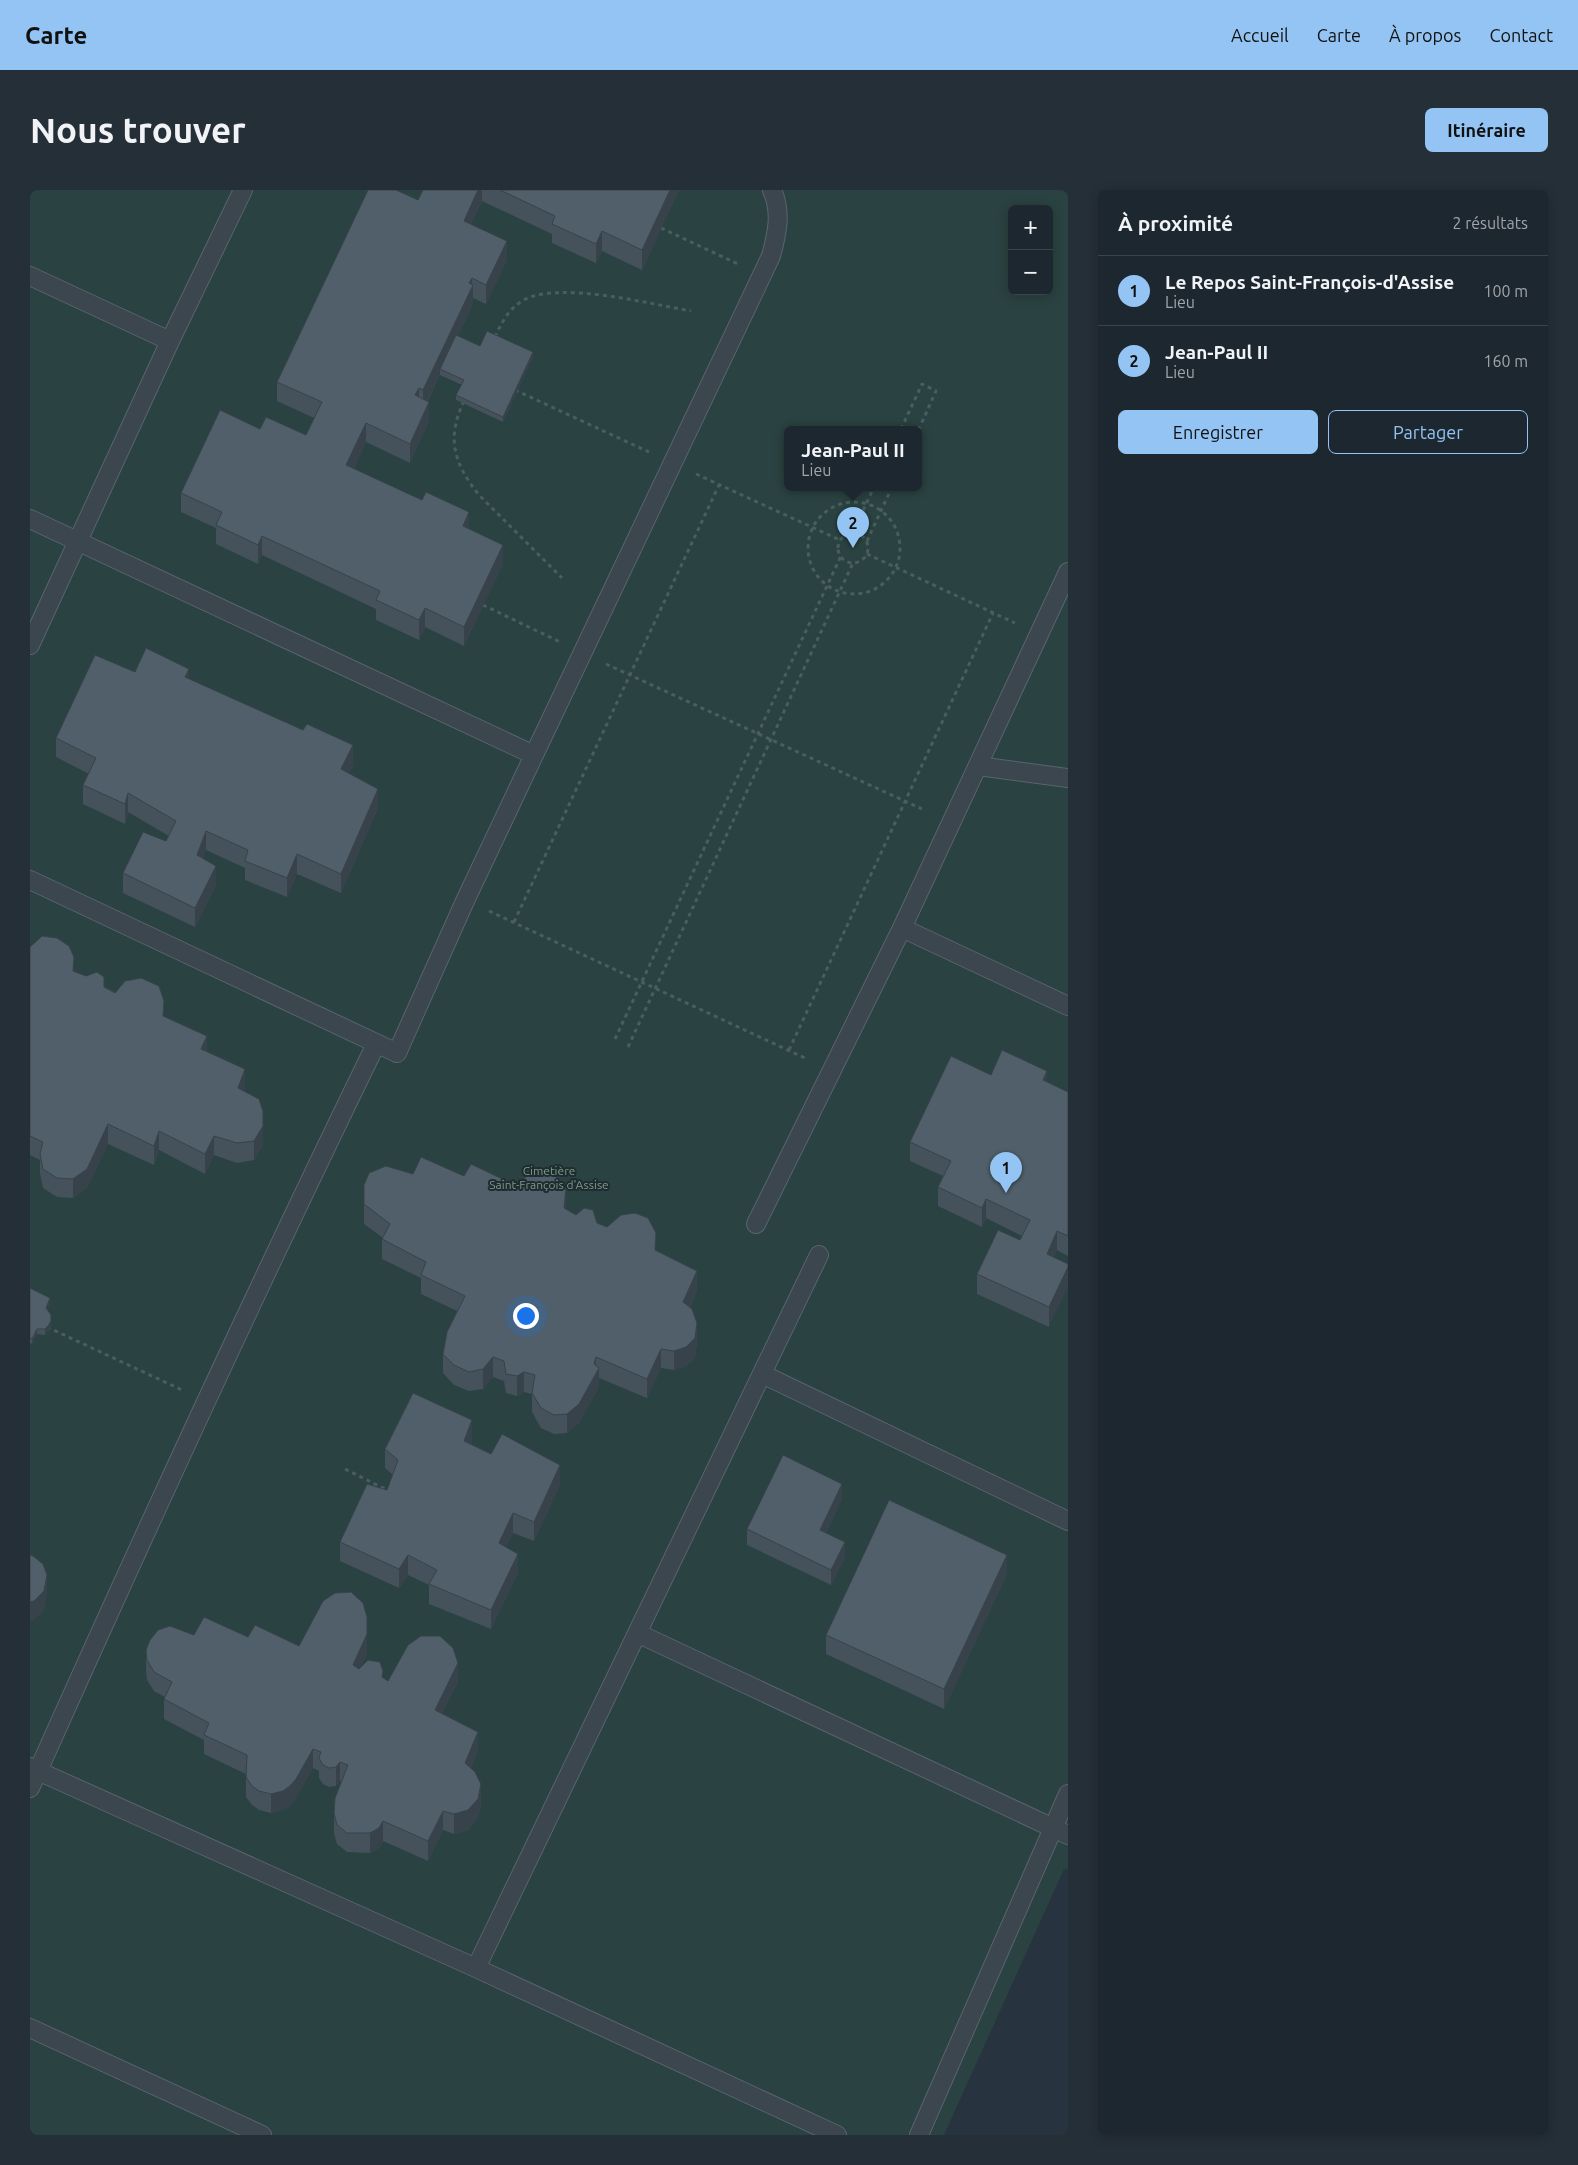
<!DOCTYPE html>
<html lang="fr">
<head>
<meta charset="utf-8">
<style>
  body { margin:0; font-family:Ubuntu,sans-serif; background:#252f37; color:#f1f3f6 }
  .controls { position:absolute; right:15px; top:15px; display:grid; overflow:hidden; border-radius:8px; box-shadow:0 2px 12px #0003 }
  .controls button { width:45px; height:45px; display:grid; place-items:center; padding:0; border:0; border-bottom:1px solid #3b444b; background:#1d272f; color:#f1f3f6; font:25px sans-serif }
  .you { position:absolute; left:495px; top:1125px; width:18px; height:18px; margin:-12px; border:4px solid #fff; border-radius:50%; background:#1a73e8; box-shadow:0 0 0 8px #1a73e833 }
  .badge { display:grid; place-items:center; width:32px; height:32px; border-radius:50%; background:#93c4f3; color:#111; font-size:16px; font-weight:700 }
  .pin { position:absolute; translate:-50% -41px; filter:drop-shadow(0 1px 2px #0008) }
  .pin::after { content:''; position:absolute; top:26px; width:18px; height:15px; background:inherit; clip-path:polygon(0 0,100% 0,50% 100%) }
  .popup { position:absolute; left:754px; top:236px; width:138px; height:65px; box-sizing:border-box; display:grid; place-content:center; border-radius:8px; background:#1d272f; filter:drop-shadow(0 1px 4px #0005); font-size:16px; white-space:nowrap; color:#a0a5aa }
  .popup b { font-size:19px; color:#f1f3f6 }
  .popup::after { content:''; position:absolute; left:50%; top:100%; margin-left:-10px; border:10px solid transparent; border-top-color:#1d272f }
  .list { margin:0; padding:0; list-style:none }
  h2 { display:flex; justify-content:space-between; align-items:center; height:65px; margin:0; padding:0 20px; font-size:21px }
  h2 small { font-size:16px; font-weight:400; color:#a0a5aa }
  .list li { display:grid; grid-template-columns:32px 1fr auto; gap:15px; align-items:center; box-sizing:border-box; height:70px; padding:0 20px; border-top:1px solid #3b444b }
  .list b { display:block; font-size:19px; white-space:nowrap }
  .list p { margin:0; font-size:16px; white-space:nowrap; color:#a0a5aa }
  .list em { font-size:16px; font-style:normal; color:#a0a5aa }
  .actions { display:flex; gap:10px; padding:15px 20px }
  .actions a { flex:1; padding:11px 0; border:1px solid #93c4f3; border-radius:8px; text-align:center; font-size:18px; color:#93c4f3 }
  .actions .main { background:#93c4f3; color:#111 }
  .map { position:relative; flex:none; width:1038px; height:1945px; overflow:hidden; border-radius:8px }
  header { display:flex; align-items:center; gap:30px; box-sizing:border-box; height:70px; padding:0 25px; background:#93c4f3; color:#111 }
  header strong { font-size:24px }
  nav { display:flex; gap:28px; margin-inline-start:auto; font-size:18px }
  .intro { display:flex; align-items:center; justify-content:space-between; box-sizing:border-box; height:120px; padding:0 30px }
  h1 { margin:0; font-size:35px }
  .button { padding:12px 22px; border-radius:8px; background:#93c4f3; color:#111; font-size:18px; font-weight:700 }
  main { display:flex; gap:30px; padding:0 30px }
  aside { flex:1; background:#1d272f; border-radius:8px; box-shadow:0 2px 12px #0003 }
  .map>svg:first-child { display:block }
  .green { fill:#2a4241; fill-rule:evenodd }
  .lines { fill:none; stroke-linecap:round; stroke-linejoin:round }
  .lane-casing { stroke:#59646d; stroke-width:20 }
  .path { stroke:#495e5e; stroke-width:3; stroke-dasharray:4 4; stroke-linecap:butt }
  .lane { stroke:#3b464f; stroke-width:18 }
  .wall { fill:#45525b }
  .shaded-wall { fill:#38424a }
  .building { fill:#505f6a; stroke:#38424a }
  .labels { text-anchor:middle; stroke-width:4; stroke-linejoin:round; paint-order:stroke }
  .park-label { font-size:12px; fill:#779e7b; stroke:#202b34 }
</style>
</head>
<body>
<header>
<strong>Carte</strong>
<nav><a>Accueil</a><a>Carte</a><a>À propos</a><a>Contact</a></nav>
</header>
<div class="intro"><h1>Nous trouver</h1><a class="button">Itinéraire</a></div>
<main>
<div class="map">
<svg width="1038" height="1945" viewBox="0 0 1038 1945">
  <rect width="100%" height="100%" fill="#27343f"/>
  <path class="green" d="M0,0h1038v1680l-4,-1 -120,266h-914zM982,19h37v82h-37zM758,239h130v58h-130z"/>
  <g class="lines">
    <defs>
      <path id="lane" d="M0,86l140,65
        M0,329l504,236 -69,146 -68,152 -367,-173
        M0,455l140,-304 73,-151
        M504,565l237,-499c6,-22 11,-44 1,-66
        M948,576l90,12
        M872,738l166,78
        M726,1034l146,-296 166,-356
        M732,1184l306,147
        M607,1443l431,202
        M0,1577l8,4c109,-244 221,-487 338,-727
        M0,1598l8,-17 438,197 361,167
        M446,1778l343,-713
        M0,1838l232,107
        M889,1945l149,-341"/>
    </defs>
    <use href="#lane" class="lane-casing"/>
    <path class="path" d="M631,38l77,36
      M465,147c7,-15 13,-27 27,-36 34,-21 129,3 169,10
      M485,200l134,62
      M434,211c-18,37 -10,63 15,94l83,83
      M871,239l21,-45 14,7 -18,40
      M666,284l144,66
      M778 358a46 46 0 1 1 92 0a46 46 0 1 1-92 0Z
      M823,342l21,-45
      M808 358a15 15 0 1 1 30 0a15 15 0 1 1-30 0Z
      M837,351l25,-54
      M837,364l148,69
      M453,415l77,37
      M576,474l316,145
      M459,721l318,148
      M484,732l205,-437
      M585,849l226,-483
      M598,857l225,-484
      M759,860l204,-437
      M17,1137l135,63
      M315,1279l44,22"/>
    <use href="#lane" class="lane"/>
  </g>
  <path class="wall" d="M393,0h256l-37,80 -40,-19 -6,12 -44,-20v-9l-70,-33 -11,23 36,36 -21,44 -13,-6v6l-15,32 22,10 53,11 -30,65 -47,-22v-5l6,-10 -22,-10v-1l-12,27 1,20 -19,42 -44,-21 -12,26 115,61 34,35 -39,82 -39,-19 -6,13 -43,-20v-11l-114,-54 -4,9 -42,-20v-16l-35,-16v-19l79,-64 46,6 8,-17 -37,-17v-19l141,-182z
    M105,482l54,7 164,86 -4,8 29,35 -37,85 -44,-19 -10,23 -42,-17v-12l-39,-18 -3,8 13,27 -21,42 -72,-34v-20l43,-32 3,-5 -41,-24 -3,12 -42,-20v-19l6,-11 -33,-17v-19z
    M0,757l44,25 90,44 43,36 38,36 -1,3 19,54 -9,15 -17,3 -23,-8 -9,19 -46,-24 -5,15 -46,-21 -21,44 -14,10 -16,-1 -14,-9 -3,-15v-13l-10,-5z
    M961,885l56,7 21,10v164l-11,-6 -3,7 -5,70 -72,-33v-20l43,-34 2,-4 -36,-18 -4,9 -44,-21v-19l5,-11 -33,-15v-19z
    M383,984l51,2 102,33 10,6 21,8 59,28 41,40 -7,16 7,35 -2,16 -9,8 -12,4 -13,-2 -14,30 -48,-20v9l-20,36 -12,10 -13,1 -13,-6 -9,-16v-18l-8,-2 -7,4 -11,-3 -2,-12 -11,-4 -10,12 -14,2 -15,-6 -11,-12v-19l14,-43 -36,-17v-16l-39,-19v-20l1,-1 -19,-14v-39z
    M0,1098l20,16 -3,6 4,17 -6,8 -8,-1 -5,10 -2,-1z
    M442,1250l-1,4 20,10 69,31 -26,56 -21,-8 -7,14 12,26 -27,56 -62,-25v-19l-21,-10 -9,13 -59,-27v-19l47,-52 6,-15 -8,-7v-19z
    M812,1309l-16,34 19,24 -14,28 -84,-40v-16z
    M977,1384l-63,135 -118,-55v-19z
    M164,1445l54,2 51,9 68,-10v18l-7,14 28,13 70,1 -16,32 36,37 -7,17 10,35 -3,15 -10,12 -14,4 -11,-4 -15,31 -45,-20 -4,7 -9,5 -23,-1 -10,-8 -3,-11v-20l7,-32h-1l-4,5 -7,1 -6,-3 -4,-6v-7l-6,-3 -17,30 -6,8 -7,4 -12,3 -12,-3 -7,-5 -6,-8v-23l-42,-20v-14l-40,-21v-20l1,-2 -11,-6 -7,-11 -1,-11v-19z"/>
  <path class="shaded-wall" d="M448,0h4v11l-18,39v-19z
    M640,0h9l-37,80v-20z
    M572,41v20l-6,12v-19z
    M477,51v19l-21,44v-19z
    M442,88v9l1,-2v19l-31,66 -2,-1v5l-17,36v-20z
    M503,162v5l-30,65v-5z
    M389,198v19l-4,-12z
    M399,212v19l-19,42v-19z
    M336,233v19l-20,42v-19z
    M439,322v20l-6,-6z
    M232,346v19l-4,9v-19z
    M473,355v19l-39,82v-19z
    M395,418v19l-6,13v-20z
    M159,479v19l-4,-11z
    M323,555v20l-12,23v-19z
    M348,599v19l-37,85v-19z
    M98,603v19l-3,12v-20z
    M176,641v19l-9,24v-19z
    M267,664v20l-10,23v-19z
    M186,676v19l-21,42v-19z
    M177,846v19l-6,-6z
    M215,879v19l-7,20v-20z
    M1017,881v19l-4,-10z
    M78,934v20l-21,44 -14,10v-19z
    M233,936v19l-9,15v-19z
    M129,941v19l-5,15v-19z
    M184,946v19l-9,19v-20z
    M536,998v19l-2,20v-19z
    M956,1009v19l-4,9v-19z
    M1027,1041v19l-10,23v-19z
    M1038,1077v20l-19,40v-20z
    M667,1081v20l-14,31v-20z
    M20,1108v6l-4,9v-5z
    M21,1131v6l-6,8v-6z
    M667,1133v19l-2,16 -9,8 -12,4v-19z
    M7,1139v5l-5,10v-5z
    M631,1159v19l-14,30v-19z
    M463,1167v20l-10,12v-20z
    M566,1167v17l3,-6v19l-20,36 -12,10v-19l27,-50z
    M494,1182v20l-7,4v-20z
    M442,1230v20l-8,20v-19z
    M530,1275v20l-26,56v-19z
    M812,1294v15l-22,46v-15z
    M483,1323v20l-14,29v-19z
    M815,1352v15l-14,28v-15z
    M488,1364v19l-27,56v-19z
    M378,1365v20l-9,13v-19z
    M977,1365v19l-63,135v-20z
    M17,1385v20l-3,16 -10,9 -4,1v-19z
    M337,1427v37l-14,31v-20z
    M428,1473v19l-23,47v-19z
    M448,1542v19l-13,31v-19z
    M283,1559v19l-17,30 -6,8 -7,4 -12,3v-19z
    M310,1572v19l-4,5v-19z
    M451,1594v19l-3,15 -10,12 -14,4v-20z
    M413,1621v19l-15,31v-20z
    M353,1631v20l-4,7 -9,5v-20z"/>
  <path class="building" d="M338,0h28l22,10 5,-10h55l-14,31 43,20 -21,44 -14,-7 -3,5 4,2 -50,105 -4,-2 -4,7 14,7 -19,42 -44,-21 -20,42 76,35 4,-8 43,20 -6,14 40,19 -39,82 -39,-19 -6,12 -43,-20 4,-9 -118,-55 -4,9 -42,-20 6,-13 -41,-19 39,-83 40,19 6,-12 40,18 16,-33 -45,-20z
    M470,0h170l-28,60 -40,-19 -6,13 -44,-20 3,-8z
    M457,141l46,21 -30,65 -47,-22 8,-15 -24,-11 16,-34 24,11z
    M116,458l43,21 -4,8 118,53 4,-6 46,21 -12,24 37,20 -37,85 -44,-20 -10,24 -42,-17 3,-11 -42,-19 -9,24 19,11 -21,42 -72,-35 20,-41 23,9 10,-20 -48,-28 -3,11 -42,-19 13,-27 -40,-20 39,-83 40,17z
    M12,746l15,2 12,8 5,11 -1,14 13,5 11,-4 7,5v10l11,6 10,-12 16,-3 18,8 5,15 -1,15 44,20 -6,13 44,20 -7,19 21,11 4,12v15l-9,15 -17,2 -23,-7 -9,18 -46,-23 -5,15 -46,-22 -21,45 -14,10 -16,-1 -14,-9 -3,-15 3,-12 -13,-6v-189z
    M972,860l45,21 -4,9 25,12v144l-11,-5 -10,23 21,10v3l-19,40 -72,-33 21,-44 22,10 10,-20 -44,-21 -4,9 -44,-21 13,-26 -41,-19 41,-86 40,19z
    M391,967l43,19 7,-12 46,22 10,-10 14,-4 14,4 11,12 -2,20 12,7 8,-7 9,2 4,13 10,4 14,-12 14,-2 13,5 8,15 -1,17 42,21 -14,31 9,7 5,14 -2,15 -9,9 -12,4 -13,-2 -14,30 -51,-22 -2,7 5,4 -20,36 -12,10 -13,1 -13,-7 -9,-15 3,-18 -11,-3 -7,4 -11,-2 -2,-13 -11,-4 -10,12 -14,3 -15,-7 -11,-11 4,-22 18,-36 -44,-21 5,-13 -44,-23 8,-15 -26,-20v-19l5,-12 17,-7 27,8z
    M0,1098l20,10 -4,10 5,7v6l-3,5 -3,3h-8l-5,10 -2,-1z
    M383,1203l59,27 -8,21 27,13 11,-20 58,31 -26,57 -21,-9 -14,30 19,11 -27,56 -62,-26 8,-14 -29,-15 -9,14 -59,-27 27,-58 20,6 11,-30 -13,-11z
    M753,1265l59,29 -22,46 25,12 -14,28 -84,-41z
    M859,1310l118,55 -63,134 -118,-54z
    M0,1365l3,1 10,8 4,11 -3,16 -10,10 -4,1z
    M321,1402l12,11 4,14v17l-14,31 6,4 9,-9 12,2 3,9 -1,6 6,4 20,-36 13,-9h19l13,12 5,15 -23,47 43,22 -13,31 10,9 6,12 -3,15 -10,11 -14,4 -11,-3 -15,30 -45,-20 -4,7 -9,5h-23l-10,-8 -3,-12 1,-15 13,-33 -8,-3 -4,5 -7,1 -6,-3 -4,-7 2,-6 -8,-3 -17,30 -6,7 -7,5 -12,3 -12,-3 -7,-5 -6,-9 1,-22 -43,-20 5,-12 -45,-24 8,-17 -18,-10 -7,-12 -1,-10 4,-10 8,-10 12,-4 24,9 10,-18 44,20 7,-12 44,21 24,-45 12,-8z"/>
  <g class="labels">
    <g class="park-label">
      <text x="519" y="985">Cimetière<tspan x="519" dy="14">Saint-François d'Assise</tspan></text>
    </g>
  </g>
</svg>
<div class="controls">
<button>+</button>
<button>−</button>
</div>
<div class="you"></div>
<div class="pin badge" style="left:976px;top:1003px">1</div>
<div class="pin badge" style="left:823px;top:358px">2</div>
<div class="popup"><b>Jean-Paul II</b>Lieu</div>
</div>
<aside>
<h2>À proximité<small>2 résultats</small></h2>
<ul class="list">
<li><span class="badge">1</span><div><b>Le Repos Saint-François-d'Assise</b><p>Lieu</p></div><em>100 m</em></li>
<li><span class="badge">2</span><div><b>Jean-Paul II</b><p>Lieu</p></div><em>160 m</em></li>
</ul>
<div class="actions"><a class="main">Enregistrer</a><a>Partager</a></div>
</aside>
</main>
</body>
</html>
